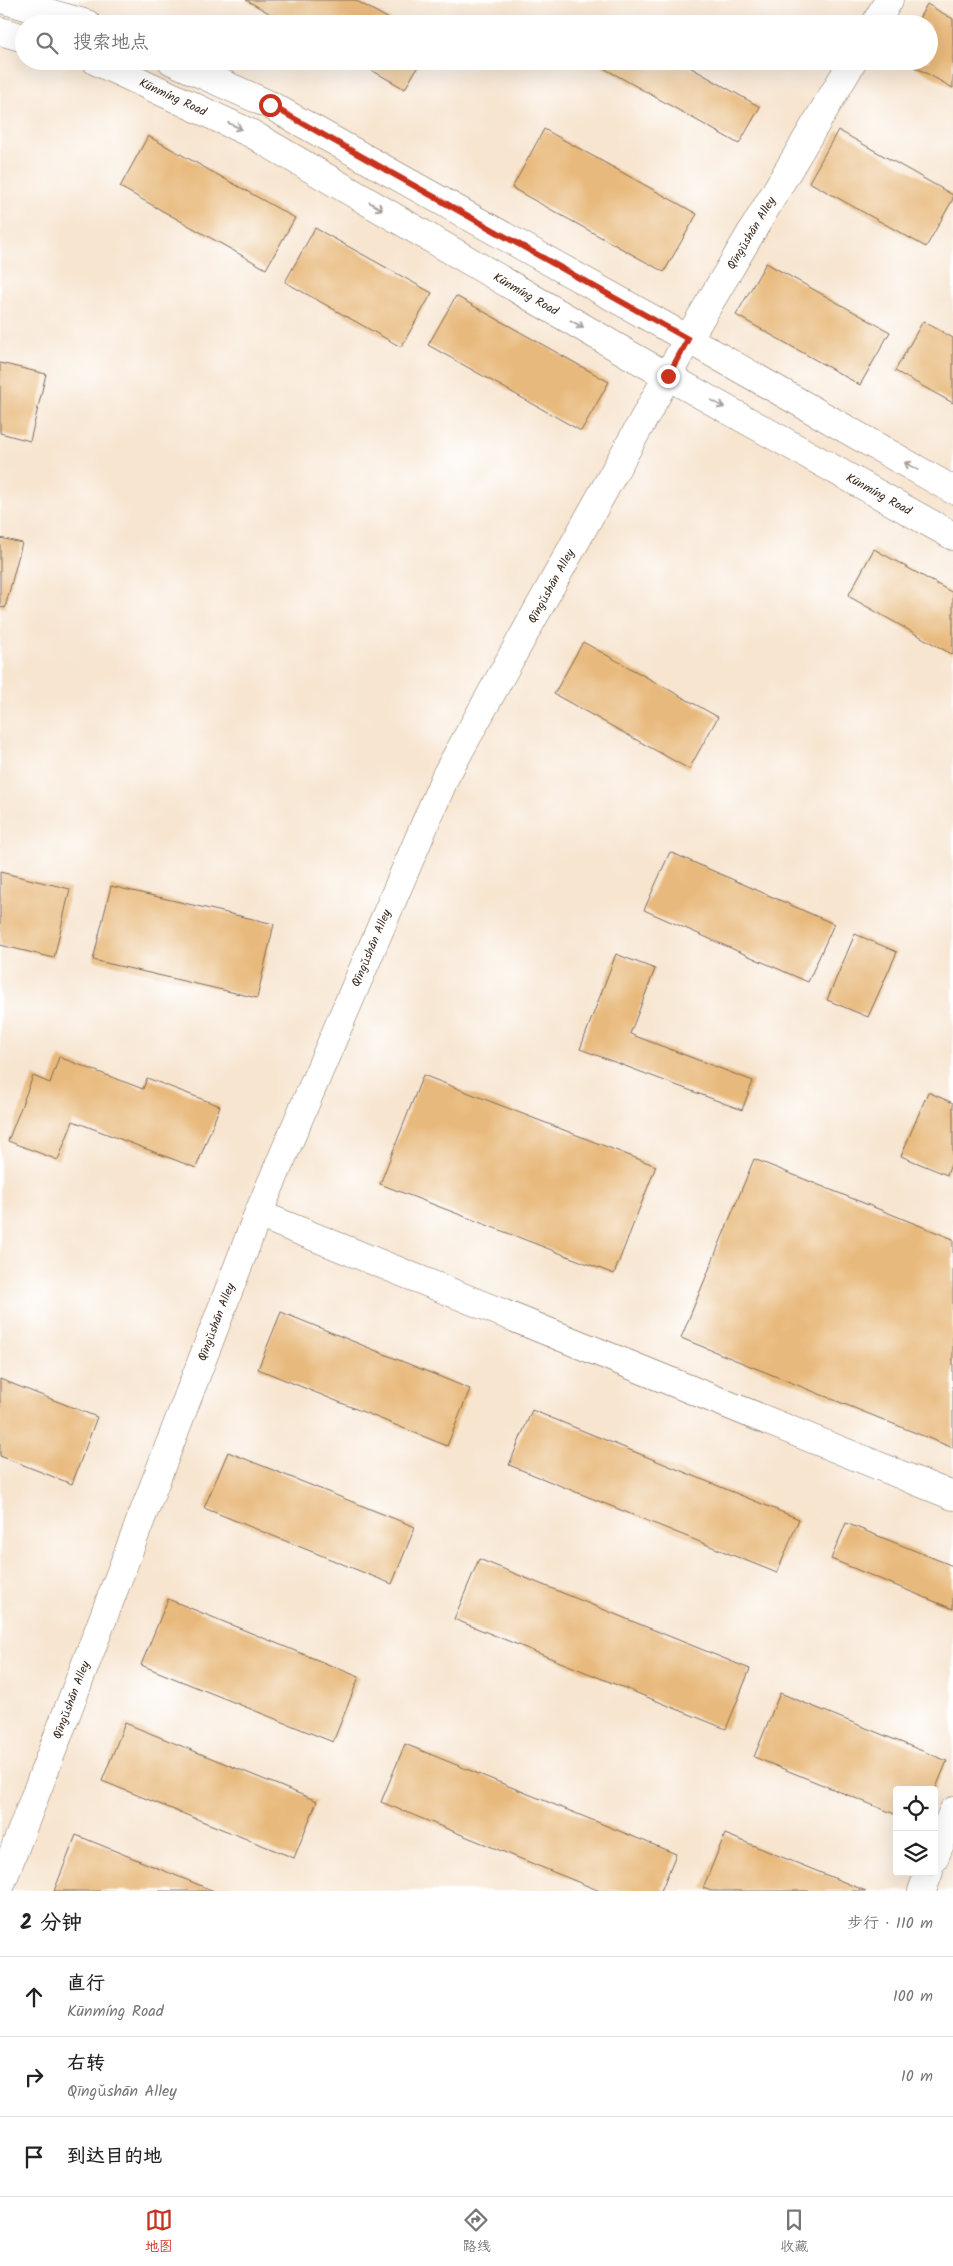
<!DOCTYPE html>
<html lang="zh">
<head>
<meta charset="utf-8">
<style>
  body { margin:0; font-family:Kalam,"LXGW WenKai TC",sans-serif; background:#f6f6f6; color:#222 }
  .controls { position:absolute; right:15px; bottom:15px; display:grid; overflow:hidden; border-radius:5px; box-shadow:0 5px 20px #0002 }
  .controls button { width:45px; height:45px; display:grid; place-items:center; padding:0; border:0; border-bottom:1px solid #e0e0e0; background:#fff; color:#222; font:25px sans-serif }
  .stop { position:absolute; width:15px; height:15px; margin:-11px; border:4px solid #c8321e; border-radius:50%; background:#fff }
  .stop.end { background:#c8321e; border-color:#fff; box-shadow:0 1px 5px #0008 }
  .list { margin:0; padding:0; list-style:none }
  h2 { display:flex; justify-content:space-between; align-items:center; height:65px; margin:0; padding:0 20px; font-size:21px }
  h2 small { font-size:16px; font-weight:400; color:#767676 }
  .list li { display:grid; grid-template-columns:32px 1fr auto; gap:15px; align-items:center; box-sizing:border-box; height:80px; padding:0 20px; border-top:1px solid #e0e0e0 }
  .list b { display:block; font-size:19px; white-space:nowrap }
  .list p { margin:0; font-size:16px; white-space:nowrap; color:#767676 }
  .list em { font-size:16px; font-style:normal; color:#767676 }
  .icon { flex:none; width:28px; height:28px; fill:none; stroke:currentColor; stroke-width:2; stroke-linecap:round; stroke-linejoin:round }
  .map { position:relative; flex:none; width:953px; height:1891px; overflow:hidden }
  .search { position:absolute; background:#fff; box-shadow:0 5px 20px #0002; left:15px; right:15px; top:15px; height:55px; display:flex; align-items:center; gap:12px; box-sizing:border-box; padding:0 18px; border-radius:28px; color:#767676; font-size:19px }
  .sheet { height:305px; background:#fff }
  nav { display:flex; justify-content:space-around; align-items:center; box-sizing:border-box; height:70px; border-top:1px solid #e0e0e0; background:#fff; font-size:14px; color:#767676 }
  nav a { display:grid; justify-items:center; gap:2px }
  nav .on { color:#c8321e }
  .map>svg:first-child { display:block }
  .building { fill:#e8b97c }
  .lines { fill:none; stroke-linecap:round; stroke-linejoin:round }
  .street-casing { stroke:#7d6b5c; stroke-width:29 }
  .primary-casing { stroke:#7d6b5c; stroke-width:29 }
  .street { stroke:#fff; stroke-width:28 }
  .primary { stroke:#fff; stroke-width:28 }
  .oneway { stroke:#a79f9a }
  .route { stroke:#c8321e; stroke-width:6 }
  .labels { text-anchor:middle; stroke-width:5; stroke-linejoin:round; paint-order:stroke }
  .street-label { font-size:12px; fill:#3b2a1e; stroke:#fff }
</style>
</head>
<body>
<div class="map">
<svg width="953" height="1891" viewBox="0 0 953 1891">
  <rect width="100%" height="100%" fill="#fff"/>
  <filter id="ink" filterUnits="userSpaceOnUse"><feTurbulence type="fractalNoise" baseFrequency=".02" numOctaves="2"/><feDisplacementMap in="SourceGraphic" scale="10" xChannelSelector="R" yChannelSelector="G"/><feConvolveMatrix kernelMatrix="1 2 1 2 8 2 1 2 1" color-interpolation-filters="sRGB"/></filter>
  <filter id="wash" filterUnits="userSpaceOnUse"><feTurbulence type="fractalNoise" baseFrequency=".0096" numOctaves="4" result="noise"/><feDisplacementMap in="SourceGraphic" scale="20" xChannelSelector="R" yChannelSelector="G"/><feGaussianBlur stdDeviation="1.12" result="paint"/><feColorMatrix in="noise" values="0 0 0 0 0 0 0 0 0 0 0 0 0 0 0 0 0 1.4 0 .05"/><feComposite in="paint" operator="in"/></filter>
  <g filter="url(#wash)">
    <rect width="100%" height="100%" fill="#f7e5d0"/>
    <g id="blocks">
      <path class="building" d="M246,0h109l43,24h-110z
        M927,4l26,15v69l-49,-27h25v-37h-13z
        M355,61h66l-16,28z
        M591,61h88l81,46 -21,37z
        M544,129l153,85 -33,58 -152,-84z
        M838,130l115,65v4l-27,48 -117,-65z
        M148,136l147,82 -29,51 -146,-82z
        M315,228l117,65 -31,54 -116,-65z
        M766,263l124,69 -30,53 -124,-70z
        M456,296l153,86 -28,49 -153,-86z
        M923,321l30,17v65l-58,-32z
        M0,363l46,11 -16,67 -30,-8z
        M0,538l22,5 -17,65 -5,-1z
        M874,549l79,44v62l-105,-59z
        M583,642l135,75 -29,52 -135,-75z
        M670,852l164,72 -26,58 -164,-72z
        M0,872l70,17 -16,69 -54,-13z
        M111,886l163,38 -17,74 -164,-38z
        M855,934l42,18 -29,65 -41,-17z
        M616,954l39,15 -25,65 123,47 -11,29 -162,-61z
        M59,1057l84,32 4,-11 73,28 -24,62 -123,-47 -15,39 -50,-19 25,-65 17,7z
        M423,1075l233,91 -42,108 -234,-90z
        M928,1092l25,11v56l-6,16 -46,-19z
        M754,1159l199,80v209l-272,-110z
        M281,1312l189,77 -23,57 -189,-77z
        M0,1379l97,38 -25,67 -72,-28z
        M532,1410l267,109 -22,54 -268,-108z
        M228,1452l187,75 -23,57 -188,-76z
        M846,1523l107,43v43l-122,-50z
        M479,1559l271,110 -24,60 -272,-110z
        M168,1599l191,78 -26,65 -192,-77z
        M780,1693l167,68 -12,29h-38v25l-143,-58z
        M125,1723l192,78 -23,57 -192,-77z
        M405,1744l271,110 -15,37h-61l-219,-89z
        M725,1834l141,57h-155l-8,-3z
        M76,1835l138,56h-160z"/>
    </g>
  </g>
  <g filter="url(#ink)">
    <use href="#blocks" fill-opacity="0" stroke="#7d6b5c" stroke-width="1"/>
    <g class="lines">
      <defs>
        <path id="street" d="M875,24l14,-24
          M258,1214l695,282
          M934,1859l19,-48
          M0,1887l258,-673 188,-439 242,-436 165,-278
          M922,1891l7,-19"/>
        <path id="primary" d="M5,0l82,24
          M0,31l24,7
          M96,61l156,73 385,225 316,177
          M172,61l98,44 418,234 265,151"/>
      </defs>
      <use href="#street" class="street-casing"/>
      <use href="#primary" class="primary-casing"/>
      <use href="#street" class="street"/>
      <use href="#primary" class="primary"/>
    </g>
    <defs><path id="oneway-shaft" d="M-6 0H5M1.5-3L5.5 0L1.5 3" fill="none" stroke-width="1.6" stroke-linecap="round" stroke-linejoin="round" transform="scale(1.25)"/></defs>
    <g class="oneway">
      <use href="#oneway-shaft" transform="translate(235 126) rotate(25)"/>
      <use href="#oneway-shaft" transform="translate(376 206) rotate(30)"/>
      <use href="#oneway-shaft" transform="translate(577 324) rotate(30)"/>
      <use href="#oneway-shaft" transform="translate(718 404) rotate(29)"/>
      <use href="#oneway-shaft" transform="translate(911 466) rotate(-150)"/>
    </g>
  </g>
  <g class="lines" filter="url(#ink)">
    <path class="route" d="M270,105l418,234 -20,37"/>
  </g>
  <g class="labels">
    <g class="street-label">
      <text transform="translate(173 97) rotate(25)" y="4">Kūnmíng Road</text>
      <text transform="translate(751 233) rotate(-59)" y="4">Qīngǔshān Alley</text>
      <text transform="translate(526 294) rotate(30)" y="4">Kūnmíng Road</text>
      <text transform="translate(879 494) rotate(29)" y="4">Kūnmíng Road</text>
      <text transform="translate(551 586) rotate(-61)" y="4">Qīngǔshān Alley</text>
      <text transform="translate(371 948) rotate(-67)" y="4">Qīngǔshān Alley</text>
      <text transform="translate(216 1322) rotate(-69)" y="4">Qīngǔshān Alley</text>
      <text transform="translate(71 1700) rotate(-69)" y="4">Qīngǔshān Alley</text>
    </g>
  </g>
</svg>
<div class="controls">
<button><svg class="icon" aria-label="locate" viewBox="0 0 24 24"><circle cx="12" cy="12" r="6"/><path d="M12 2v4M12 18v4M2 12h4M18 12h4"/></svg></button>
<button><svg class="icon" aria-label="layers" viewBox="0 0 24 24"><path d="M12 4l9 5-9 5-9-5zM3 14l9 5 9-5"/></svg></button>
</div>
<div class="stop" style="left:270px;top:105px"></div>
<div class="stop end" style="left:668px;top:376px"></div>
<div class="search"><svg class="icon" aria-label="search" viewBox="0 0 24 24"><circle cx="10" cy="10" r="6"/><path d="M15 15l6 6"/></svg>搜索地点</div>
</div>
<section class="sheet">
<h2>2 分钟<small>步行 · 110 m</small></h2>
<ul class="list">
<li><svg class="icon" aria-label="ahead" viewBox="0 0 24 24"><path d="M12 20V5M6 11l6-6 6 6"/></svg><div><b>直行</b><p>Kūnmíng Road</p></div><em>100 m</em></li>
<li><svg class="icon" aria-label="right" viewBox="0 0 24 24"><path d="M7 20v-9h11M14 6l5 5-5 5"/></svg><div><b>右转</b><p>Qīngǔshān Alley</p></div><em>10 m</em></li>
<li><svg class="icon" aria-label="arrive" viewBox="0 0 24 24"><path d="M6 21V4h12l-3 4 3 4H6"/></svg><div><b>到达目的地</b></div></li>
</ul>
</section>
<nav>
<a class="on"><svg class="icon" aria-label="map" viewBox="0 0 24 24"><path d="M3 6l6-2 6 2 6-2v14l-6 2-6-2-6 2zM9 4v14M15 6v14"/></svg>地图</a>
<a><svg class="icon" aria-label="directions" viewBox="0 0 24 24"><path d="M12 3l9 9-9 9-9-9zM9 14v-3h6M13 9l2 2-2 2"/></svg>路线</a>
<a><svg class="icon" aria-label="saved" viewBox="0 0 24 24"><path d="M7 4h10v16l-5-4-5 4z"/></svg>收藏</a>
</nav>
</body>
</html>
